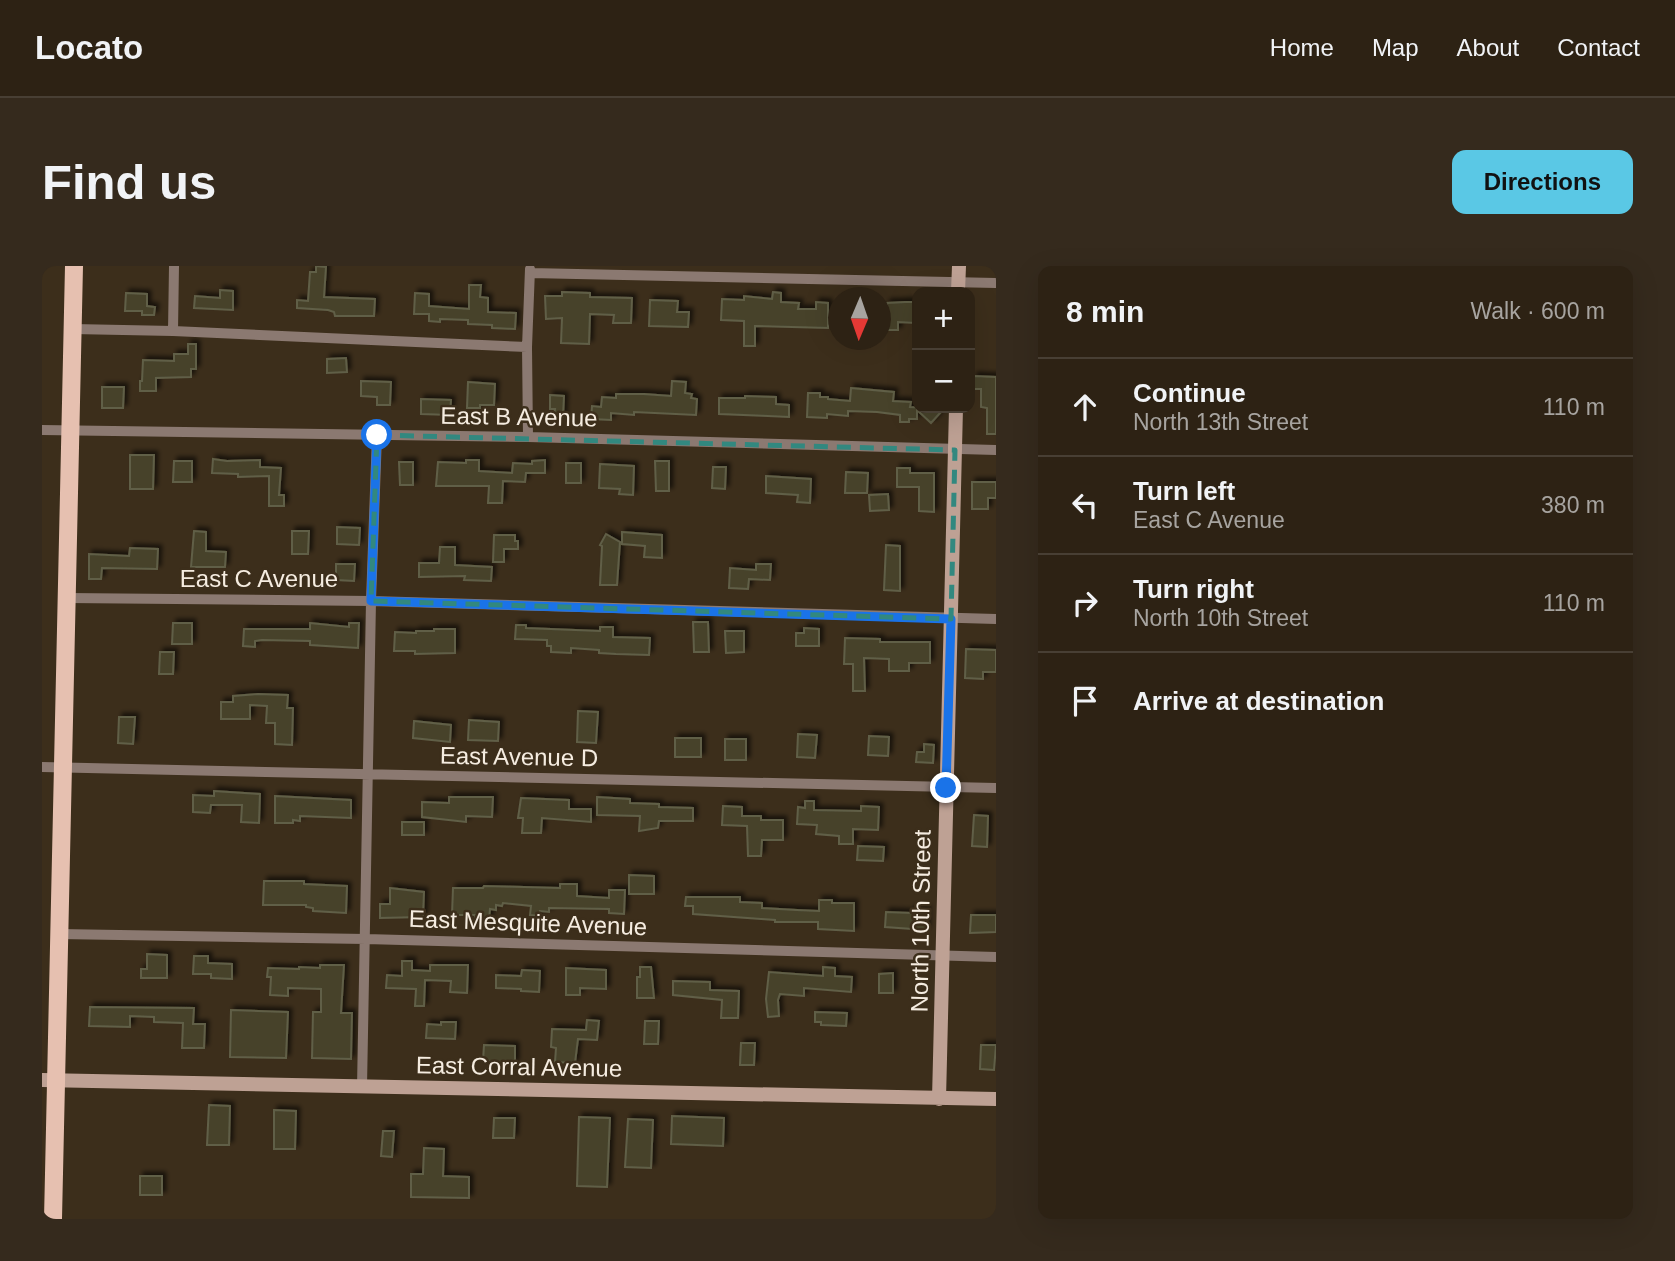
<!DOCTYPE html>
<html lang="en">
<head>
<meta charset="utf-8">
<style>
  body { margin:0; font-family:Arial,sans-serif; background:#352a1d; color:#f1f3f6 }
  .controls { position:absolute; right:21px; top:21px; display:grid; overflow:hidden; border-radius:14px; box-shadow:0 7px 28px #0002 }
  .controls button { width:63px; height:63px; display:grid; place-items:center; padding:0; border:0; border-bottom:2px solid #483f34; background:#2d2214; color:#f1f3f6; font:35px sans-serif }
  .compass { position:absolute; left:786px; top:21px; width:63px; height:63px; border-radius:50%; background:#2d2214; box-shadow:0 7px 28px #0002; rotate:182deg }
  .stop { position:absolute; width:21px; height:21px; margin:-16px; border:5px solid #1a73e8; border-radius:50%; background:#fff }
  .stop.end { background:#1a73e8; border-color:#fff; box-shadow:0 2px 7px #0008 }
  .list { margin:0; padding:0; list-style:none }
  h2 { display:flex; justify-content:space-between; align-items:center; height:91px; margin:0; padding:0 28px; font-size:30px }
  h2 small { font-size:23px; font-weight:400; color:#a7a4a0 }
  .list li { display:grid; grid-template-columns:46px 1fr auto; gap:21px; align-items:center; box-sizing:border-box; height:98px; padding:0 28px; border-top:2px solid #483f34 }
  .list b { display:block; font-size:26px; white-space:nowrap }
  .list p { margin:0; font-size:23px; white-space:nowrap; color:#a7a4a0 }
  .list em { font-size:23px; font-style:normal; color:#a7a4a0 }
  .icon { flex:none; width:38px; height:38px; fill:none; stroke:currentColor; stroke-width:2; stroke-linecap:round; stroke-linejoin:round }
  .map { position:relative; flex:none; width:954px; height:953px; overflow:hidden; border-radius:14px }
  header { display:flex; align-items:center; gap:42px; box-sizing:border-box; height:98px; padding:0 35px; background:#2d2214; border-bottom:2px solid #483f34 }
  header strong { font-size:33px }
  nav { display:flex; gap:38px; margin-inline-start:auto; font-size:24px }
  .intro { display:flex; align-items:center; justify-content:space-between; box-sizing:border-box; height:168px; padding:0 42px }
  h1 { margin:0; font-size:49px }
  .button { padding:18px 32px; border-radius:14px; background:#5ac8e5; color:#111; font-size:24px; font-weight:700 }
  main { display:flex; gap:42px; padding:0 42px }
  aside { flex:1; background:#2d2214; border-radius:14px; box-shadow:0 7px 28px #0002 }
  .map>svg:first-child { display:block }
  .building { fill:#46432c; stroke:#615f47; stroke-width:2; filter:url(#shadow) }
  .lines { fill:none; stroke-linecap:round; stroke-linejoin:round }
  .street { stroke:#8b7971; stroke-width:10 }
  .secondary { stroke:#bea194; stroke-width:14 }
  .primary { stroke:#e6c0b0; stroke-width:18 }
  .route { stroke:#1a73e8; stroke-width:9 }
  .marked { fill:none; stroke:#32887f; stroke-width:5; stroke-dasharray:14 9; stroke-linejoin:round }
  .labels { text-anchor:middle; stroke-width:5; stroke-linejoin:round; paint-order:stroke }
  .street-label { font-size:24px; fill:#f5ece0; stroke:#3c2e1b }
</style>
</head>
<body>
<header>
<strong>Locato</strong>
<nav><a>Home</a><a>Map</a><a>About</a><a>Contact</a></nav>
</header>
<div class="intro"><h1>Find us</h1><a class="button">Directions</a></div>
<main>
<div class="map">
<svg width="954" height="953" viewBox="0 0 954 953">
  <defs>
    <filter id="shadow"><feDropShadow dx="3.5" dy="-3.5" stdDeviation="2" flood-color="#0009"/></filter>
  </defs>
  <rect width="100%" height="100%" fill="#3c2e1b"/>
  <path class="building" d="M274,0l10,1 -2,30 51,2 -1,17h-39l-1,-4 -6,-2 -31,-2v-8l11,1 2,-29h6z
    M427,19h12l-1,12 8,1v14l28,1 -1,16 -23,-1v-3l-24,-1v-4l-28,-1v3l-11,-1v-7h-15l1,-21 14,1v12l40,3z
    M178,24l13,1v19l-39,-2 1,-12 25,2z
    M520,26l28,1v4l42,1 -1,25h-18l1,-8 -24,-1 -1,30 -28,-1 1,-25 -16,1 -1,-23h17z
    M731,26l8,1v9l18,1 -1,6h18v-7l12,1v25l-73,-2v20h-11v-25l-23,-1 1,-21 22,1v-4l28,3z
    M84,27l21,1v12l8,1 -1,8h-12v-4h-17z
    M608,34l28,1 -1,11h12l-1,15 -39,-1z
    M863,36h10v21l-17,-1v8h-12v-3l-6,-1v-17h7v-6z
    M146,78h8v25h-5v8l-35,1v13h-16v-10h2l1,-21 31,1v-7h14z
    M304,92l1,14 -20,1v-14z
    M932,110l22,1v57h-9v-26l-6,-1v-18h-7z
    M319,115l30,1 -1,23h-13v-8l-16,-1z
    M630,115l14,1 -1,11 7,1 -1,4 6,1 -1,16 -62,-3v3l-23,-2v7l-20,-1 1,-13 9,1 1,-10 14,1v-4h28l27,2z
    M426,116l27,2 -1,21h-14v3h-13z
    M60,121h22l-1,21h-21z
    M809,122l43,4 -1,9 18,1 -1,5 24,1 6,5 -9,10 -14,-13v9h-8v3h-9v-7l-23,-3 -29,-1v5l-21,-2v4l-20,-1 1,-24h12v4h8v2l22,2z
    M508,129l14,1 -1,21h-9l1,-8h-5z
    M703,130l31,1v7l13,1v12l-70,-3v-16h26z
    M379,133l30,1 -1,15 -29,-1z
    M88,189h24l-1,34h-23z
    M171,193l14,2 33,-1v7l21,1 -2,27h5v11h-15v-30l-31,1v-3l-26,-1z
    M424,194h13v11l33,2 1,-10 19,1v-3l13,-1v13h-19l-1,9 -22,-1 -1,22h-14l1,-17h-53l2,-24 28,1z
    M132,195h18v21h-19z
    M613,195h14v30h-13z
    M357,196h14v23h-13z
    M524,197h15v20h-15z
    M558,198l34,2 -1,29 -14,-1 1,-5 -21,-1z
    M671,201h13l-1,22 -13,-1z
    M855,202h13v5h24v39l-15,-1v-24h-22z
    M804,206l22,1 -1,20h-22z
    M724,210l45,3 -1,24 -13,-1 1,-7 -32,-2z
    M930,216h24v16h-8v11h-16z
    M846,228l1,16 -19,1 -1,-16z
    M295,261l23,1 -1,17 -22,-1z
    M152,265l12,1v19l20,1 -1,15h-34z
    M250,265h17l-1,23h-16z
    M580,266l40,3v23l-18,-1 1,-11 -23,-2z
    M564,268l14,8 -3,43h-17l2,-39 -2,-1z
    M452,269h21v6h3v8h-14v13h-11z
    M844,279l14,1v45l-16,-1z
    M398,281h15v18l37,2 -1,14 -27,-1 1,-4 -46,1v-14h20z
    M88,282l28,1 -1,20 -55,-1 -1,11h-12v-25l40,2z
    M294,298h19l-1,17 -18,-1z
    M714,298h15l-1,16 -21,-1 -1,10 -19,-1 1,-20 26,2z
    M651,356h15l1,30h-15z
    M131,357h19v21h-20z
    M268,357l39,4v-4h10l-1,25 -48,-3v-4l-48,-1 -7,1v6l-12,-1 1,-17h66z
    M474,359h10v3l74,3v-4h13v10l37,1 -1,17 -33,-1 -17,-1v-3l-28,-2v5l-20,-1v-6h-4v-6l-32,-1z
    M762,362l15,1v17h-23v-13h8z
    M392,363h21v24l-40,1v-3h-21l1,-19 21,1v-2h18z
    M683,365h19v21l-18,1z
    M803,372l35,1v3h50v21h-21v8h-20v-12l-25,-1 1,33h-12v-27h-9z
    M924,383l30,1v22h-13v7l-18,-1z
    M118,386h14l-1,22h-14z
    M216,428l30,1 -1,13h6l-1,37 -17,-1v-21h-9l1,-17 -17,-1v14h-29v-17h12v-6z
    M536,445l20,1 -2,31 -19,-1z
    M77,451h16l-2,27 -15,-1z
    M427,454l30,2 -1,19 -30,-1z
    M372,455l37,4 -1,17 -37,-4z
    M756,468l19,1 -2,23 -18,-1z
    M827,470l20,1 -1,19 -20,-1z
    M633,472h26v19h-26z
    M683,473h21v21h-21z
    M882,478l10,1 -1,18 -17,-1 1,-10h7z
    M172,525l46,3 -1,29 -18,-1 1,-17h-31l-1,8 -17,-1v-17l21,1z
    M233,530l76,4v18l-51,-2v5l-7,-1v3h-18z
    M407,531h44l-1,20 -26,-1v6l-44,-5v-15l27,1z
    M555,531l33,2v4l29,1v3l34,1v13h-34l-1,7 -19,3 1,-15 -43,-1z
    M479,532l48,2v9h22v13l-49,-4 -1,15h-19l1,-15h-5z
    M763,535h9v9l47,1v-5l18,1 -1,23 -25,-1v15h-14v-8l-23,-2 1,-9 -20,-1 1,-17 7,1z
    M681,540l19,1v9h19v4h22v20h-21l-1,16h-13l-1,-30 -25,-1z
    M932,549l14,1 -1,31 -15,-1z
    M360,556h22v13h-22z
    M816,580l26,1 -1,14 -26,-1z
    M587,609l25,1v18h-25z
    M222,615h40v3l43,2 -1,27 -33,-2v-3l-7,-1v-2h-43z
    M518,618h17v12l32,2v-8h16l-1,24 -15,-1v-4l-60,-1v4l-9,-1v5l-10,-1 1,-9 -28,-3 -1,3 -6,-1v5l-6,-1 -1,11 -14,-1v-4h-23l1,-27h30l1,-2 76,2z
    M348,622l34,4 -1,25 -43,1v-14h10z
    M644,631h54v5l22,1v5l35,2 22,1v-11h13v3h22v28l-36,-2v-7h-43v-2l-82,-6v-8h-8z
    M870,643h14v21l-41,-3 1,-15 26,1z
    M929,649h25v17l-26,1z
    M105,688l20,1v23h-26v-9h6z
    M152,690h14v7l24,1v15l-21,-1v-4h-18z
    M360,695h10v9l18,1v-6h38l-1,28 -17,-1 1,-11 -26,-1 -1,26h-9l1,-17 -30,-1 1,-13 15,1z
    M278,699h24l-3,48h11l-1,46 -39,-1 1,-46h8v-23l-33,-1v8l-18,-1 1,-18h-4l1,-9 31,1v-2l21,1z
    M598,701h11l3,31h-17v-21h3z
    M781,701l12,1v8l17,1 -1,15 -47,-4v8l-24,-2 -2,6 1,16 -11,1 -2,-18 3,-27 54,4z
    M524,702l40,2v19l-26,-1v7h-14z
    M480,704l18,1 -1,21 -18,-1v-2l-25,-1v-13l25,1z
    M851,707v20h-14v-19z
    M631,715l37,1v8l29,1 -1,27h-17l1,-18 -49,-5z
    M48,741l104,1 -1,16h12l-1,24h-22l1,-25 -29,-1v-5l-24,-1v11l-41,-1z
    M189,744l57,2 -2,46 -56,-1z
    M773,746l32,1 -1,13 -25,-1v-3h-6z
    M545,754l12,1 -2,19 -19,-1 -3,24 -20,-1 1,-14 -5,-1 1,-18 34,1z
    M603,755h14l-1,23h-14z
    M399,756h15l-1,17 -29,-1 1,-14 14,1z
    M699,777h14l-1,22h-14z
    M442,779l31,1v17l-32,-2z
    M939,779h15l-2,25 -14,-1z
    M167,839l21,1 -1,39h-22z
    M232,844l22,1 -1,38h-21z
    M630,850l52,2 -1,28 -52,-2z
    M537,851l31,1 -3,69 -30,-1z
    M452,852h21l-1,20h-21z
    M586,853l25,1 -2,48 -26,-1z
    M341,865h11l-2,26 -11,-1z
    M382,882l20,1 -1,27 26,1v21l-58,-1v-23h12z
    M98,910h22v19h-22z"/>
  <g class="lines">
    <path class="street" d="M488,7l466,10
      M31,63l100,2 354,16
      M131,65l1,-65
      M0,164l486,7 468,13
      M486,171l-1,-90 3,-78
      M25,332l304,3 625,18
      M0,501l954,21
      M17,668l307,5 630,18
      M320,821l9,-486 6,-166"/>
    <path class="secondary" d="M916,26l1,-26
      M0,814l954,19
      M897,833l17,-691"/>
    <path class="primary" d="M11,953l21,-953"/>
  </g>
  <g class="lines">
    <path class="route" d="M335,169l-6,166 580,18 -5,169"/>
  </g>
  <path class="marked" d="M335,169l578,15 -4,169 -580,-18z"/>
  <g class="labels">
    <g class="street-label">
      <text transform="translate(477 151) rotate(1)" y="8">East B Avenue</text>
      <text x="217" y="321">East C Avenue</text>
      <text transform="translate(477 491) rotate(1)" y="8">East Avenue D</text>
      <text transform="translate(879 655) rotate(-89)" y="8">North 10th Street</text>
      <text transform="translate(486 657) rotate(2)" y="8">East Mesquite Avenue</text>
      <text transform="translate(477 801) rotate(1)" y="8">East Corral Avenue</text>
    </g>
  </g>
</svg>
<div class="controls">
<button>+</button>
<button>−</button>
</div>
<svg class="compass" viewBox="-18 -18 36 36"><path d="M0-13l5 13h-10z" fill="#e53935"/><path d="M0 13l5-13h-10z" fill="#a7a4a0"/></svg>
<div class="stop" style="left:335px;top:169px"></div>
<div class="stop end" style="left:904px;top:522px"></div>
</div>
<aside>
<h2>8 min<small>Walk · 600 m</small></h2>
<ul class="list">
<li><svg class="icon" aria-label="ahead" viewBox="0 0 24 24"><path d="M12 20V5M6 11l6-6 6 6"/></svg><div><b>Continue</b><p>North 13th Street</p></div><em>110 m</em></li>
<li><svg class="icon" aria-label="left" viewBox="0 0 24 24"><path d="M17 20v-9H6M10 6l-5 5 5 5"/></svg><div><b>Turn left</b><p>East C Avenue</p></div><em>380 m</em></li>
<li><svg class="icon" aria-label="right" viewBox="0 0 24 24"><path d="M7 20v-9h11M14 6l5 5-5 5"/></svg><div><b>Turn right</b><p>North 10th Street</p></div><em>110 m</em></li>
<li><svg class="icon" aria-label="arrive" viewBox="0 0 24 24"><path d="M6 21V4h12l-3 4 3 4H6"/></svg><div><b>Arrive at destination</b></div></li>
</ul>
</aside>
</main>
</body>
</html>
